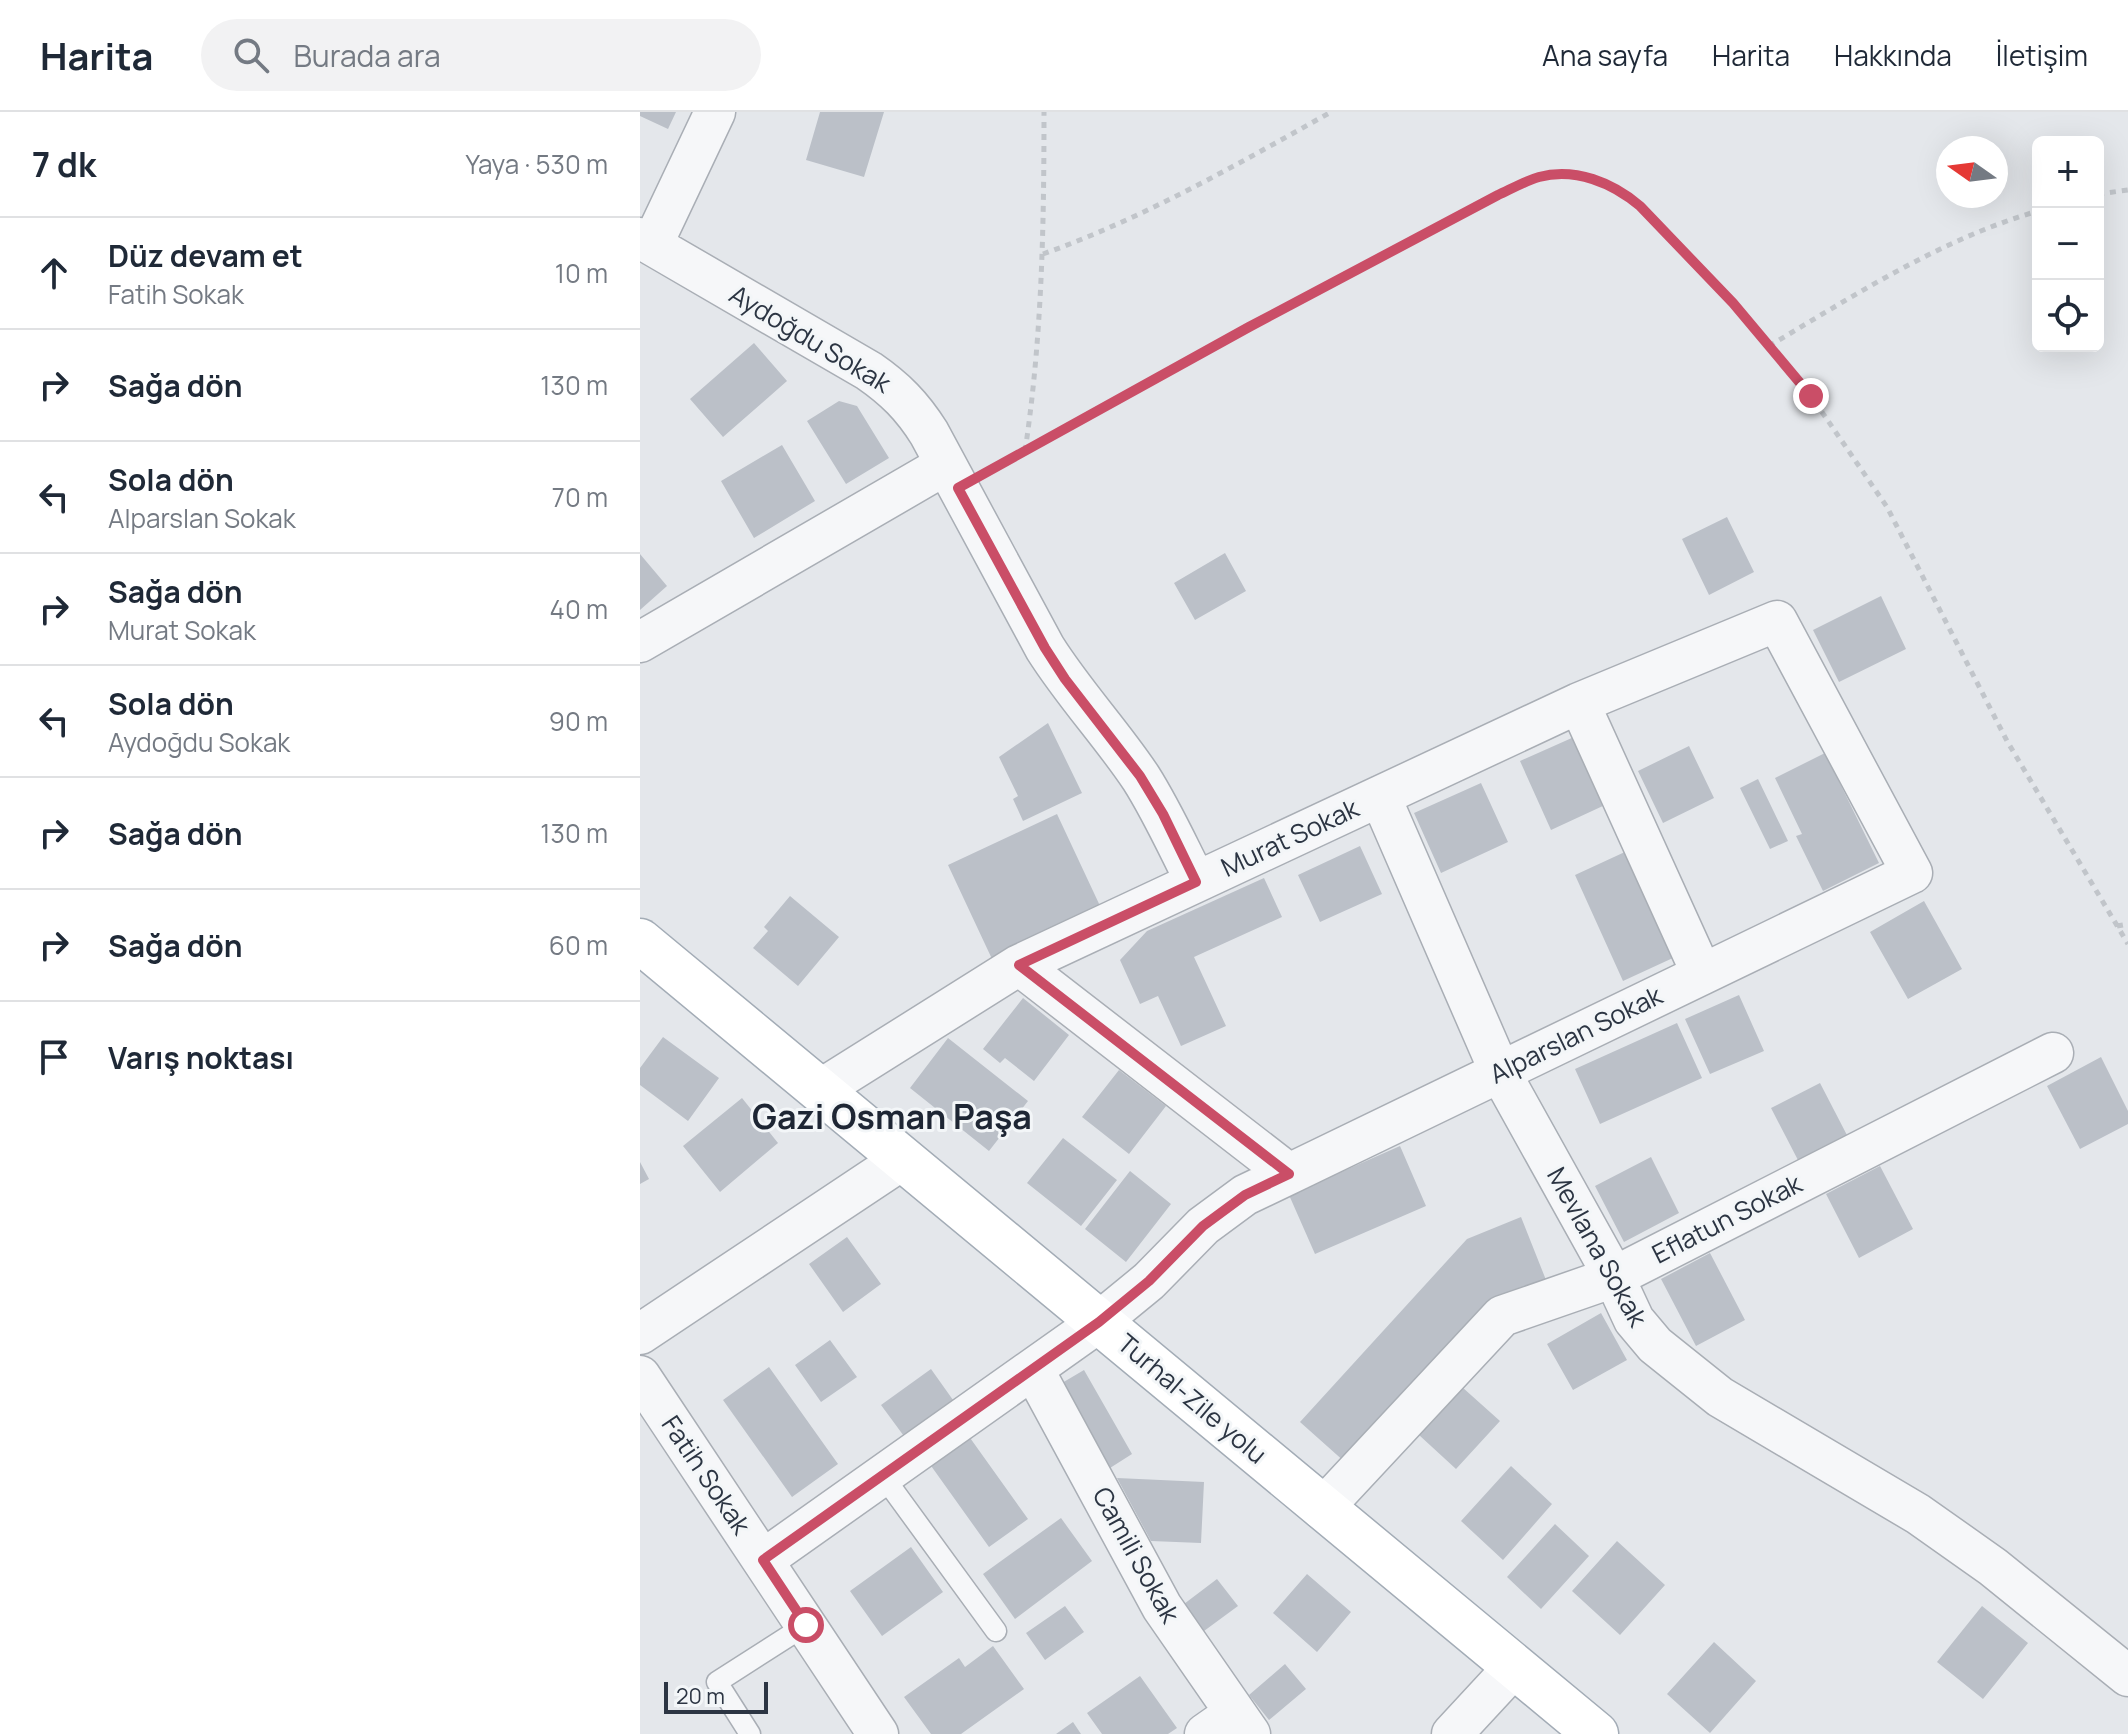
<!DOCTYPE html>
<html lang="tr">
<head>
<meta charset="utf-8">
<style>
  body { margin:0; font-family:Manrope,sans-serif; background:#f2f2f3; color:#1f2937 }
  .controls { position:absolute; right:24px; top:24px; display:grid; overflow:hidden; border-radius:12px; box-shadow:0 8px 32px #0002 }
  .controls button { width:72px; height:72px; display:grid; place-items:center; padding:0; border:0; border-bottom:2px solid #e0e1e3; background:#fff; color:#1f2937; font:40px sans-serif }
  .compass { position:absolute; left:1296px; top:24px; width:72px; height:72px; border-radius:50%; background:#fff; box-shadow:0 8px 32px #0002; rotate:284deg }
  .scale { position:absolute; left:24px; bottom:20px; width:104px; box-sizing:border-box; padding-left:8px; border:4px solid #2c3543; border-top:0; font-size:22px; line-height:28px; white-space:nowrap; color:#2c3543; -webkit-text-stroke:6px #f3f6f8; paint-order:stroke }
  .stop { position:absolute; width:24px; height:24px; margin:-18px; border:6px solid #ca4e67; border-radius:50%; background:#fff }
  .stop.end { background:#ca4e67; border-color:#fff; box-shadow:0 2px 8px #0008 }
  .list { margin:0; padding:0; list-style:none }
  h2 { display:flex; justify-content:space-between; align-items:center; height:104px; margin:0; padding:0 32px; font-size:34px }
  h2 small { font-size:26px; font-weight:400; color:#747a83 }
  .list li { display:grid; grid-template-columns:52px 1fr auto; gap:24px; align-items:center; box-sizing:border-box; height:112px; padding:0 32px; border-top:2px solid #e0e1e3 }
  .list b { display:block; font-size:30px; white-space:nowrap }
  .list p { margin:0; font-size:26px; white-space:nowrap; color:#747a83 }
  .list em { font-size:26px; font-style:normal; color:#747a83 }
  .icon { flex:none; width:44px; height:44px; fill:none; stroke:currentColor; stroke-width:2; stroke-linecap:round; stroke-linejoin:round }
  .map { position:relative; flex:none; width:1488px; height:1622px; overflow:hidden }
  header { display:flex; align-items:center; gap:48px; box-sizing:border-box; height:112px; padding:0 40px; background:#fff; border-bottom:2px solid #e0e1e3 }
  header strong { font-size:38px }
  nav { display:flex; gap:44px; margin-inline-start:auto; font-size:28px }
  .search { width:560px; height:72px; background:#f2f2f3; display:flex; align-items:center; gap:20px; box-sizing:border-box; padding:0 28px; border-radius:44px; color:#747a83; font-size:30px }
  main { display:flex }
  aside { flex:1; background:#fff }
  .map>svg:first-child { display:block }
  .building { fill:#bbc0c8 }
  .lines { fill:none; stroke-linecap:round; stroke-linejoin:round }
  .lane-casing { stroke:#a9aeb5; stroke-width:23 }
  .street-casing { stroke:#a9aeb5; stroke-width:43 }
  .primary-casing { stroke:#a3acb6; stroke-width:47 }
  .path { stroke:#c1c5ca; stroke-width:5; stroke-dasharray:6 6; stroke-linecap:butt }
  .lane { stroke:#f6f7f9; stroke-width:20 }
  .street { stroke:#f6f7f9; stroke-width:40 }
  .primary { stroke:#fff; stroke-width:44 }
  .route { stroke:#ca4e67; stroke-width:10 }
  .labels { text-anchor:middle; stroke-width:6; stroke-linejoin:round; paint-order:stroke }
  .street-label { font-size:26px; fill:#2c3543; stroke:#f3f6f8 }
  .district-label { font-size:34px; font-weight:bold; fill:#1e2634; stroke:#f3f6f8 }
</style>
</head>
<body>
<header>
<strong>Harita</strong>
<div class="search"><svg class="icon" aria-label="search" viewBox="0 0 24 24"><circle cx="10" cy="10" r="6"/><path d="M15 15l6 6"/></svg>Burada ara</div>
<nav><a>Ana sayfa</a><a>Harita</a><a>Hakkında</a><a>İletişim</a></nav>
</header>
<main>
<aside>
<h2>7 dk<small>Yaya · 530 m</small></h2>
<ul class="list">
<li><svg class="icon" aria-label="ahead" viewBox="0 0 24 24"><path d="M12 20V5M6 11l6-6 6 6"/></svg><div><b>Düz devam et</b><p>Fatih Sokak</p></div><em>10 m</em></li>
<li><svg class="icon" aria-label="right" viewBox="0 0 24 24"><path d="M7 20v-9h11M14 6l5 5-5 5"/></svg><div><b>Sağa dön</b></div><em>130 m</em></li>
<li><svg class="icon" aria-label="left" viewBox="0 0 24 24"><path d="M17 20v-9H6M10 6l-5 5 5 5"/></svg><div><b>Sola dön</b><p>Alparslan Sokak</p></div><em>70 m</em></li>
<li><svg class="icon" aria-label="right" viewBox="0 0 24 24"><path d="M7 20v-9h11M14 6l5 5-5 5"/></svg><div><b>Sağa dön</b><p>Murat Sokak</p></div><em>40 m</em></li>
<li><svg class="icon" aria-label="left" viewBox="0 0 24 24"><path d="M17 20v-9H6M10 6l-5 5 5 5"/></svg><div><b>Sola dön</b><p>Aydoğdu Sokak</p></div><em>90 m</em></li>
<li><svg class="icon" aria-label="right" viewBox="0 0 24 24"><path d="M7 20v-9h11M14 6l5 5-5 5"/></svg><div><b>Sağa dön</b></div><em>130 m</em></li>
<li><svg class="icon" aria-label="right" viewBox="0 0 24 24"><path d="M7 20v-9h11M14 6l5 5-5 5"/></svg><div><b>Sağa dön</b></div><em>60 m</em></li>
<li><svg class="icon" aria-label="arrive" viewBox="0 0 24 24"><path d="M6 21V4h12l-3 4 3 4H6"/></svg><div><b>Varış noktası</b></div></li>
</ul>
</aside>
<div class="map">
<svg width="1488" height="1622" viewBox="0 0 1488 1622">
  <rect width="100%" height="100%" fill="#e4e7eb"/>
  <path class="building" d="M0,0h36l-8,17 -28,-13z
    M180,0h64l-20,65 -58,-17z
    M114,231l33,38 -64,56 -33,-38z
    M199,289l18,5 32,52 -43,26 -39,-63z
    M142,333l33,56 -61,37 -33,-57z
    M1087,405l27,55 -45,23 -27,-56z
    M585,441l21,38 -51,29 -21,-37z
    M0,442l27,32 -27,24z
    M1241,484l25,53 -67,33 -26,-52z
    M408,611l34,70 -59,28 -10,-22 5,-3 -19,-39z
    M934,625l31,68 -54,25 -31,-69z
    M1049,634l25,52 -51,25 -25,-52z
    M1185,641l54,110 -56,28 -27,-55 6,-2 -27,-56z
    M1118,667l30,62 -18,8 -30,-61z
    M841,671l27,59 -67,31 -27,-60z
    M417,702l44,94 -109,51 -44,-94z
    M720,734l22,48 -62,28 -22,-47z
    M987,739l48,106 -52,24 -48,-106z
    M624,766l18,39 -88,40 32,69 -45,20 -23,-50 -18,8 -20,-44 27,-29z
    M150,784l49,41 -41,49 -45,-38 15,-17 -4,-4z
    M1284,789l38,68 -54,30 -38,-67z
    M1099,883l25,56 -54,23 -25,-55z
    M383,886l46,37 -35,46 -29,-23 -5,5 -17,-14z
    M1037,911l25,55 -102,46 -25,-55z
    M23,925l56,41 -31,43 -48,-36v-17z
    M308,926l80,63 -39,50 -79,-63z
    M1461,945l27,54v13l-48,25 -33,-63z
    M479,958l47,36 -37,48 -47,-37z
    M1180,971l29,56 -49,25 -29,-56z
    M102,986l36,45 -58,49 -37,-46z
    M423,1026l54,42 -36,46 -54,-43z
    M760,1034l26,60 -111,48 -26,-59z
    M1011,1045l28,56 -55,29 -29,-56z
    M0,1050l9,17 -9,5z
    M1240,1054l33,63 -54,29 -33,-64z
    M490,1059l41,33 -45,58 -41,-33z
    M881,1105l25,63 -200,183 -46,-41 167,-183z
    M207,1125l34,47 -38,28 -34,-48z
    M1070,1141l35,67 -49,26 -35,-67z
    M961,1201l26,47 -54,30 -26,-46z
    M190,1228l27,37 -36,25 -26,-37z
    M129,1255l69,97 -46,33 -69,-97z
    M291,1257l27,38 -49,36 -28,-38z
    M444,1258l48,84 -22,14 -48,-85z
    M822,1275l38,34 -44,48 -37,-34z
    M328,1323l60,84 -39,28 -60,-84z
    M871,1354l41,38 -49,56 -42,-39z
    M477,1366l87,4 -3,61 -50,-2z
    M421,1406l31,43 -77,58 -32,-45z
    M915,1412l34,32 -48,53 -34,-32z
    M977,1429l48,44 -45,50 -48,-44z
    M271,1435l32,45 -61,44 -32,-45z
    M667,1462l44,38 -34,40 -44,-39z
    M577,1467l21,27 -34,25 -20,-27z
    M425,1494l19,26 -39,28 -19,-27z
    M1342,1494l46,37 -45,56 -46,-37z
    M1074,1530l42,39 -46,52 -43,-39z
    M353,1534l31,43 -63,45h-30l-27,-37 55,-39 6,9z
    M645,1552l21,25 -37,31 -20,-25z
    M500,1564l37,52 -9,6h-66l-15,-21z
    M433,1610l8,12h-25z"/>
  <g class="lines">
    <defs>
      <path id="lane" d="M243,1364l113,155
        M110,1622l-33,-52 89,-57"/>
      <path id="street" d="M0,126l229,133c26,18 43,35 60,62l116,215c29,46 66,85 96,130 21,33 37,69 55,104
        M12,133l63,-133
        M0,530l305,-177
        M939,591l123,271
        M740,684l120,276 114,205 20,43 21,25 65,52 198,117 75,53 135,109
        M180,978l199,-125 560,-262 198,-82 135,252 -623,301 -270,-209
        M0,1222l263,-175
        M393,1257l129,238 88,127
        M0,1264l238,358
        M682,1397l180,-193 112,-39 439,-224
        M123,1448l336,-238 50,-41 54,-55 42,-31 44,-21
        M565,1622l30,-21
        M812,1622l62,-67"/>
      <path id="primary" d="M0,829l956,793"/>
    </defs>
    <use href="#lane" class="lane-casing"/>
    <use href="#street" class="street-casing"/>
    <use href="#primary" class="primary-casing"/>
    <path class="path" d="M1458,82l30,-4
      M403,142c101,-36 195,-90 288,-142
      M1129,234c86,-51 172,-107 269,-135
      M385,339c17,-113 19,-225 19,-339
      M349,359l260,-144 249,-132c13,-6 27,-14 41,-18 36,-10 74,6 101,29l93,97 78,93 76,111 120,234 121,203
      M1477,814l11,-2"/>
    <use href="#lane" class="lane"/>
    <use href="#street" class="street"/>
    <use href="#primary" class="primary"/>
  </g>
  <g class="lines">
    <path class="route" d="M166,1513l-43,-65 336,-238 50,-41 54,-55 42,-31 44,-21 -270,-209 177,-83 -33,-68 -23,-38 -75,-97 -20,-31 -87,-160 291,-161 249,-132c13,-6 27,-14 41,-18 36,-10 74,6 101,29l93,97 78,93"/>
  </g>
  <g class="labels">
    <g class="street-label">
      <text transform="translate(170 227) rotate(31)" y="9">Aydoğdu Sokak</text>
      <text transform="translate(650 726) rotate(-25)" y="9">Murat Sokak</text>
      <text transform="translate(936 923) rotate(-26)" y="9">Alparslan Sokak</text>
      <text transform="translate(1087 1107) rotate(-27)" y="9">Eflatun Sokak</text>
      <text transform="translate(957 1135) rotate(61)" y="9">Mevlana Sokak</text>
      <text transform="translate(552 1287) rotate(40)" y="9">Turhal-Zile yolu</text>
      <text transform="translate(66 1363) rotate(56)" y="9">Fatih Sokak</text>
      <text transform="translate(496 1443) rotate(61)" y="9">Camili Sokak</text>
    </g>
    <g class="district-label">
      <text x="252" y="1017">Gazi Osman Paşa</text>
    </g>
  </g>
</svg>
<div class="controls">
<button>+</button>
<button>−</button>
<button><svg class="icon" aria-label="locate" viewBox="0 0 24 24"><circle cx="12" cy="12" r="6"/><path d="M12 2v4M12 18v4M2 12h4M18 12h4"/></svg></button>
</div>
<svg class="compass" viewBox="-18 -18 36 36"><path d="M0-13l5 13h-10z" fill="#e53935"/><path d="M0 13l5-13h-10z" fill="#747a83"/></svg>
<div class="scale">20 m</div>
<div class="stop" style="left:166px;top:1513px"></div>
<div class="stop end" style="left:1171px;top:284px"></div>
</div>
</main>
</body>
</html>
